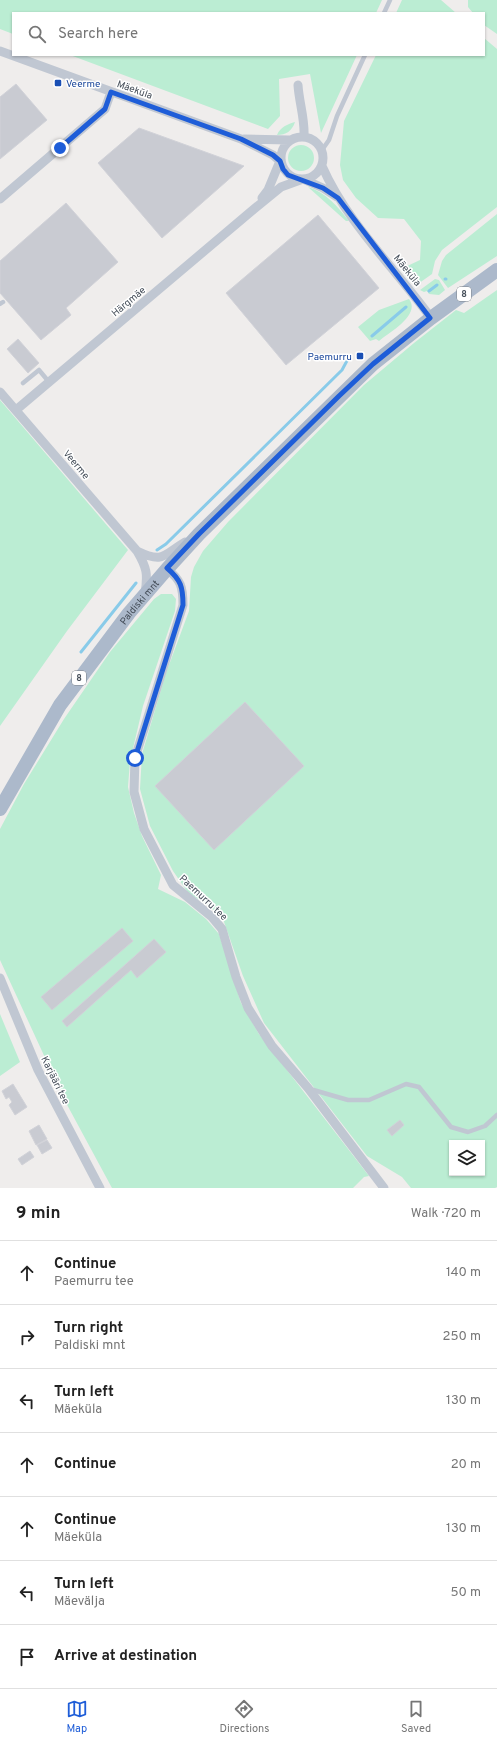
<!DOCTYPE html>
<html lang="en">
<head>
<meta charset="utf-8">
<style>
  body { margin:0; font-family:Overpass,sans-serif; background:#f6f6f6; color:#222 }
  .controls { position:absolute; right:12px; bottom:12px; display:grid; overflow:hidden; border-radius:0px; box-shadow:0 1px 3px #0004 }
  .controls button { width:36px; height:36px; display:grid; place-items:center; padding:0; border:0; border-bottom:1px solid #e0e0e0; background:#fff; color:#222; font:20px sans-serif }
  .stop { position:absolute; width:12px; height:12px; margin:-9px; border:3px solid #1e5dd8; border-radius:50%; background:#fff }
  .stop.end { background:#1e5dd8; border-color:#fff; box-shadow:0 1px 4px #0008 }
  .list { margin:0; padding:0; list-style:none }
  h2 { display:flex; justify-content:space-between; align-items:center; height:52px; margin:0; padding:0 16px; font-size:17px }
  h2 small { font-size:13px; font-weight:400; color:#767676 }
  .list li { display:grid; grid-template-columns:26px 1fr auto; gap:12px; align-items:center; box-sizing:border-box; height:64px; padding:0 16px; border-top:1px solid #e0e0e0 }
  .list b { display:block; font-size:15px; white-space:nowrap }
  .list p { margin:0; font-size:13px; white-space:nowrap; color:#767676 }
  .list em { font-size:13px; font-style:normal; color:#767676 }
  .icon { flex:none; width:22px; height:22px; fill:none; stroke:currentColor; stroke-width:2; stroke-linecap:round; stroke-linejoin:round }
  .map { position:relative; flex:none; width:497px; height:1188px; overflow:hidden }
  .search { position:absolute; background:#fff; box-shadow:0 1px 3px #0004; left:12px; right:12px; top:12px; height:44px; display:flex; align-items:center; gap:10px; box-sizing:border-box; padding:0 14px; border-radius:0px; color:#767676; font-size:15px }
  .sheet { height:500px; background:#fff }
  nav { display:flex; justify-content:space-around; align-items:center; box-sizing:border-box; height:56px; border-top:1px solid #e0e0e0; background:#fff; font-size:11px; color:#767676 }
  nav a { display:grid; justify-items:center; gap:2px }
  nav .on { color:#1e5dd8 }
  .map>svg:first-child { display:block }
  .green { fill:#bbedd3; fill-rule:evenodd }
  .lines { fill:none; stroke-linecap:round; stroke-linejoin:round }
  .stream { stroke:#89cbe9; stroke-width:3 }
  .building { fill:#c9cbd2; stroke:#d1d2d8 }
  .lane { stroke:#c0c7d2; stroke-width:4.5 }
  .street { stroke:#c0c7d2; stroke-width:9 }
  .primary { stroke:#acb9cb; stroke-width:14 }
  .route { stroke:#1e5dd8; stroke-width:5 }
  .transit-dot { fill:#1a4fb4; stroke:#fff; stroke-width:1.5 }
  .labels { text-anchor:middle; stroke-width:3; stroke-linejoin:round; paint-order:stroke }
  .shield { fill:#fff; stroke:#7d838b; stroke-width:1 }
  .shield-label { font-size:9px; font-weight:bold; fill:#454e59 }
  .transit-label { font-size:10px; fill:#164399; stroke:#fff; text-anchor:start }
  .street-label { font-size:10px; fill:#454e59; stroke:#fff }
</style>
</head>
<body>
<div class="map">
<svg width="497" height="1188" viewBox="0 0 497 1188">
  <rect width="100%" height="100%" fill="#efedec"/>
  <path class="green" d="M0,0h382l-6,13h-363v21l-13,-5z
    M402,0h39l15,13h-60z
    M468,0h29v34l-13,-9v-12h-11l-5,-6z
    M484,38l13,11v158l-55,43 -7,11 -3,13 -17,12 -14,-17 19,-9 1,-19 -17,-22 -26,-1 -22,-20 -13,-18 -3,-15 4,-44 32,-66h108z
    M70,55h287l-36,78 -11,-59 -31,5 1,37 -12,13z
    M295,122c-3,9 -9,13 -18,13 3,-8 11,-11 18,-13z
    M288 158a13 13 0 1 1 26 0a13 13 0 1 1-26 0Z
    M308,187c19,6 29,19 41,34h-3z
    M497,214v42l-49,32 -10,-13 4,-14 4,-6z
    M435,279l4,1 6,10 -6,5 -10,-1 -2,-3 -3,1 -4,-2z
    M497,290v897l-2,1h-84l-9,-11 -35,-21 -103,-133 -21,-47 -20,-57 -15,-14 -19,-11 -16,-23 -23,-45 -10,-37 2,-35 24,-81 23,-62 2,-34 3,-10 9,-16 25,-29 136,-137 50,-42 42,-33 8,3zM452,1143h30v30h-30z
    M409,299c12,16 -19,33 -30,42l-3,-2 -6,2 -12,-14 21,-17z
    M0,400l128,150 -61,81 -67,95z
    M161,594h11l4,5 -1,12 -32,95 -13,55 -2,26 6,26 8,23 19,39 -3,14 27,13 21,17 13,15 22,69 18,31 110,142 -5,1 -11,11h-241l-47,-87 -65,-141v-131l24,-45 40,-65 46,-67 44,-53z
    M0,1014l20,48 -20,14z"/>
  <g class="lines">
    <path class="stream" d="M445,279h1
      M429,291l8,-6
      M372,336l34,-29
      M157,550l9,-6 176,-174 7,-13
      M81,652l55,-69"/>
  </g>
  <path class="building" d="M16,84l31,36 -47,39v-62z
    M139,128l105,38 -82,72 -64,-75z
    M66,203l52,59 -52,46 5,7 -30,25 -41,-47v-32z
    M318,215l61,73 -93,77 -60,-72z
    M18,339l21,24 -11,10 -21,-24z
    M245,702l59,64 -90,84 -59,-64z
    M122,928l11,13 -81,69 -11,-13z
    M154,939l12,13 -29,26 -6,-8 -64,57 -5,-6z
    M13,1084l14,23 -12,8 -6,-10 3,-3 -3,-5 -3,2 -4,-8z
    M400,1120l4,5 -12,11 -5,-6z
    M39,1125l8,14 -11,6 -7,-14z
    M47,1140l5,8 -10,6 -5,-9z
    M30,1151l4,6 -12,8 -4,-6z"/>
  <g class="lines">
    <path class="lane" d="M384,13l6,-13
      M322,150l7,-10 8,-24 28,-61
      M0,304l3,-2
      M23,383l16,-13 10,12
      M310,1089l38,11h21l37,-16 13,3 32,40 17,5 17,-6 12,-11"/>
    <path class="street" d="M0,51l241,88 32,16 7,6
      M298,85c1,17 7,34 6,51
      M281 158a21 21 0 1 1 42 0a21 21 0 1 1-42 0Z
      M244,139l45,1
      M322,166c25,57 73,102 109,152
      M303,179l20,9 14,9
      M262,198l6,-8 12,-29
      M0,199l105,-90 6,-17
      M0,392l137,159c10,17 11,23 8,42
      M16,410l238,-201 27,-22 22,-8
      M137,551c27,13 26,4 48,-9
      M167,569c14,11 16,18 16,36l-48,153 -1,34 10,37 29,56 39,32 10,12 14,48 12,31 24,38 36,42 76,100
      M0,978l38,92 62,118"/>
    <path class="primary" id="s1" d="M0,809l60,-104 69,-92 38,-44 32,-35 174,-170 58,-46 66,-48"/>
  </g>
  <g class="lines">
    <path class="route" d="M60,148l45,-39 6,-17 130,47 32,16 7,6 3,8 5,6 35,13 15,10 92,120 -57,46 -34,32 -140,138 -32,34c14,12 16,19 16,37l-48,153"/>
  </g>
  <g class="transit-dot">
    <rect x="54" y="79" width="8" height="8" rx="2"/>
    <rect x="356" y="352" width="8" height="8" rx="2"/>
  </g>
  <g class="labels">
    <g class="shield">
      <rect x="457" y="287" width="14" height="14" rx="3"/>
      <rect x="72" y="671" width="14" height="14" rx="3"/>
    </g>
    <g class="shield-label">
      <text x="464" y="297">8</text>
      <text x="79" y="681">8</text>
    </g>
    <g class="transit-label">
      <text x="66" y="87">Veerme</text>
      <text x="352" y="360" text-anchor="end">Paemurru</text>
    </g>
    <g class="street-label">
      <text transform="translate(135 89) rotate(20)" y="4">Mäeküla</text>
      <text transform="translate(408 270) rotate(51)" y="4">Mäeküla</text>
      <text transform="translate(128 301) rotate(-40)" y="4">Härgmäe</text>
      <text transform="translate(77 464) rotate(50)" y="4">Veerme</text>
      <text dy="4" stroke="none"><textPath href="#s1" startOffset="250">Paldiski mnt</textPath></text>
      <text transform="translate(204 897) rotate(43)" y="4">Paemurru tee</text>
      <text transform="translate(56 1080) rotate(64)" y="4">Karjääri tee</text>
    </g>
  </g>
</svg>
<div class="controls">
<button><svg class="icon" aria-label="layers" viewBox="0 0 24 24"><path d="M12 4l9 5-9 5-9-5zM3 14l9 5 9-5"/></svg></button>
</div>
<div class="stop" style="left:135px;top:758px"></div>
<div class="stop end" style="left:60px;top:148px"></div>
<div class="search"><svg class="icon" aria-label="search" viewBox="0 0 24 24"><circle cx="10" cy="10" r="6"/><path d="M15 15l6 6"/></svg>Search here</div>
</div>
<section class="sheet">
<h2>9 min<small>Walk · 720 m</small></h2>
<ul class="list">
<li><svg class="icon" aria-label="ahead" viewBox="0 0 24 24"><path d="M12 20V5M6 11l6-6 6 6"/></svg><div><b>Continue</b><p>Paemurru tee</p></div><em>140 m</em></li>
<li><svg class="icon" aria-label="right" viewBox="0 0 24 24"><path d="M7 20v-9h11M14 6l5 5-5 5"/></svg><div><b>Turn right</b><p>Paldiski mnt</p></div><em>250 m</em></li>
<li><svg class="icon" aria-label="left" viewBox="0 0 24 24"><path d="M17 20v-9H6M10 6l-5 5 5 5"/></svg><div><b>Turn left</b><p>Mäeküla</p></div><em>130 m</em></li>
<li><svg class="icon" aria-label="ahead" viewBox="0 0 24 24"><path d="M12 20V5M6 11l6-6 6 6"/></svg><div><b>Continue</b></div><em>20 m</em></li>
<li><svg class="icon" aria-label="ahead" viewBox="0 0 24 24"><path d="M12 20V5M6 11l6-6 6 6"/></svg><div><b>Continue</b><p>Mäeküla</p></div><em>130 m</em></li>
<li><svg class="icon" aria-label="left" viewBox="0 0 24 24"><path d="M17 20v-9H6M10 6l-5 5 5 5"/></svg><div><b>Turn left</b><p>Mäevälja</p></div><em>50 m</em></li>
<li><svg class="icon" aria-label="arrive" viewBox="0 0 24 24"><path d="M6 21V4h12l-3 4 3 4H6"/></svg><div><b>Arrive at destination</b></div></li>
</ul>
</section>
<nav>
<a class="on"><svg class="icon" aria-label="map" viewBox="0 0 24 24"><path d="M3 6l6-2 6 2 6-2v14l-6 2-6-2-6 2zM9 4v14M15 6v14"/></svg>Map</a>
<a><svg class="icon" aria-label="directions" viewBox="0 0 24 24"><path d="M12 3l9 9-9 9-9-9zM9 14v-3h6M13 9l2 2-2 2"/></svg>Directions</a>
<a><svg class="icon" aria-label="saved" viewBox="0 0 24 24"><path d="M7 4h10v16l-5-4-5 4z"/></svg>Saved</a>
</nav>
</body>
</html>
